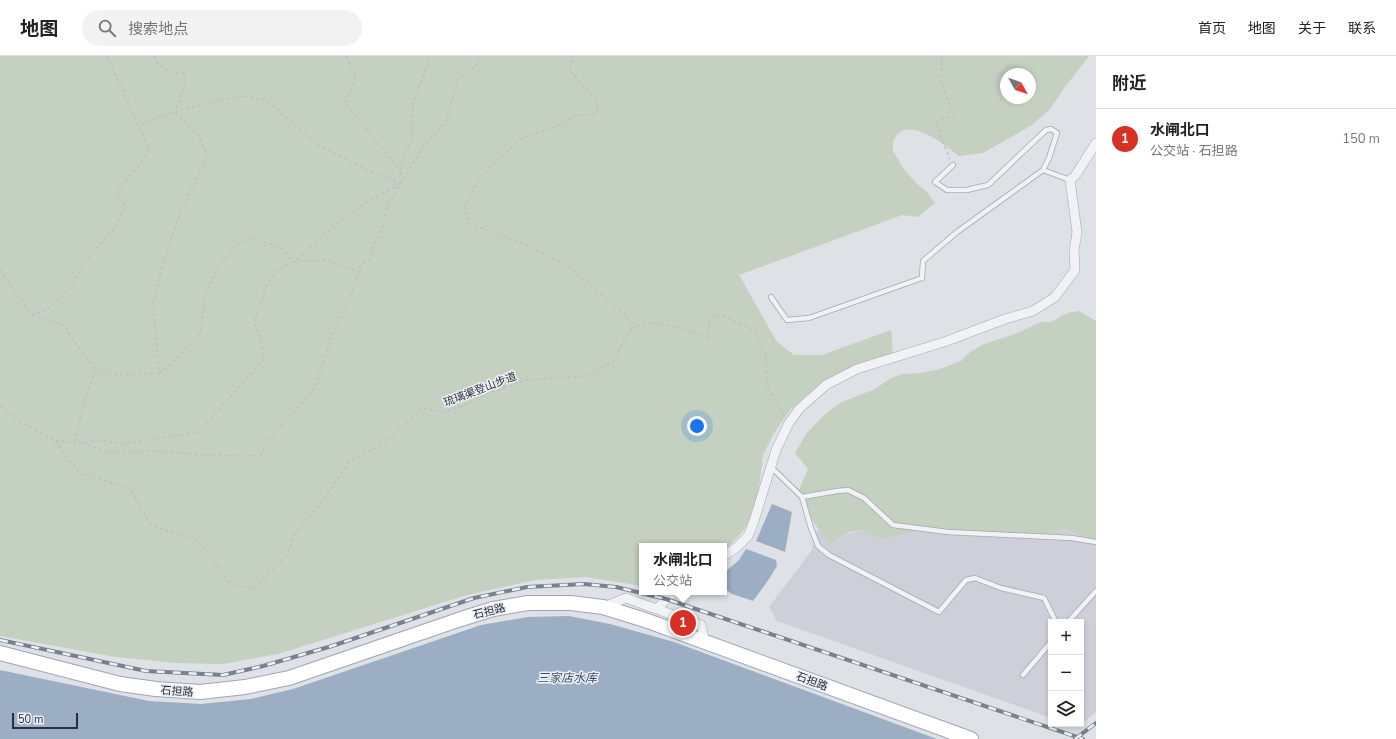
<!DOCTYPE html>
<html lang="zh">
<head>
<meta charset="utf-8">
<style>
  body { margin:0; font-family:"Nunito Sans","Noto Sans SC",sans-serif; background:#f2f2f2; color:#222 }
  .controls { position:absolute; right:12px; bottom:12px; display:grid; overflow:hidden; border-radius:0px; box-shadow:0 2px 6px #0003 }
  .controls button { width:36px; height:36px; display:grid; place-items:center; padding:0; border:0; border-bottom:1px solid #e0e0e0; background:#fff; color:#222; font:20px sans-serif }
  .compass { position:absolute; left:1000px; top:12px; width:36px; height:36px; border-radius:50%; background:#fff; box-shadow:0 2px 6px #0003; rotate:130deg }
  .scale { position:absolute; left:12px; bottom:10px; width:66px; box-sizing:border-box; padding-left:4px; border:2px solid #292f3c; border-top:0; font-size:11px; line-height:14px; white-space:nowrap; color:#292f3c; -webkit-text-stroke:3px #eef0f4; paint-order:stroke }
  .you { position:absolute; left:697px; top:370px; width:14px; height:14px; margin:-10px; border:3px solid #fff; border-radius:50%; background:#1a73e8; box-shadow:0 0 0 6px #1a73e833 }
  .badge { display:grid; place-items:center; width:26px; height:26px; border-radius:50%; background:#d93025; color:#fff; font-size:13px; font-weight:700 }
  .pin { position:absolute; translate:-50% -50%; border:2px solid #fff; box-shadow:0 1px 4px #0006 }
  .popup { position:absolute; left:639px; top:487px; width:88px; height:52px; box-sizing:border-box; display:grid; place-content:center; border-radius:0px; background:#fff; filter:drop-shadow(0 1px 3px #0005); font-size:13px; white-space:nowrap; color:#767676 }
  .popup b { font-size:15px; color:#222 }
  .popup::after { content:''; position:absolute; left:50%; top:100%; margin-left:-8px; border:8px solid transparent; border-top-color:#fff }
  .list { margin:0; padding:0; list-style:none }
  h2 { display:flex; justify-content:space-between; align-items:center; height:52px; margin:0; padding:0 16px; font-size:17px }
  h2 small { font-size:13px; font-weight:400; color:#767676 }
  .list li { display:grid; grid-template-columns:26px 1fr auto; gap:12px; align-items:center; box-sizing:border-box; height:60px; padding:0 16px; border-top:1px solid #e0e0e0 }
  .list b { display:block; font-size:15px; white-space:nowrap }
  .list p { margin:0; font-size:13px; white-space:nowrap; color:#767676 }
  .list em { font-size:13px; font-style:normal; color:#767676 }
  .icon { flex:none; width:22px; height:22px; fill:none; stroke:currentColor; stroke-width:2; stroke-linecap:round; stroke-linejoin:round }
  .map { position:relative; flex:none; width:1096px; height:683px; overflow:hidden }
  header { display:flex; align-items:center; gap:24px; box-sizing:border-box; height:56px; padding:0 20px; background:#fff; border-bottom:1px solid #e0e0e0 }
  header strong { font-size:19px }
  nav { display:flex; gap:22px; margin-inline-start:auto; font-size:14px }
  .search { width:280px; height:36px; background:#f2f2f2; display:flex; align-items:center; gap:10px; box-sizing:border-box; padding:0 14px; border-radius:22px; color:#767676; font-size:15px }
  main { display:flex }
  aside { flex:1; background:#fff }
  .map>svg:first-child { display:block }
  .built { fill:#cdd0d8 }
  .green { fill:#c4d0c0; fill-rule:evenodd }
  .water { fill:#9caec3 }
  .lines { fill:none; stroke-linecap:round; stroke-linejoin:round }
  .service-casing { stroke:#a4a8b0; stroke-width:6 }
  .minor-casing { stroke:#a4a8b0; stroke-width:10 }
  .primary-casing { stroke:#9fa5b1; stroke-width:16 }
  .path { stroke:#bdbfc5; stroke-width:1.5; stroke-dasharray:3 3; stroke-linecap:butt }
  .service { stroke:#f1f2f5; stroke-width:4.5 }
  .minor { stroke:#f1f2f5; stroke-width:9 }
  .primary { stroke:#fff; stroke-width:14 }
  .rail-casing { stroke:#79808e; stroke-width:4 }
  .rail { stroke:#eef0f4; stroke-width:2.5; stroke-dasharray:8; stroke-linecap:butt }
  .labels { text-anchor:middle; stroke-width:3; stroke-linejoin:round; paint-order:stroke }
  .street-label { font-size:11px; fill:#292f3c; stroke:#eef0f4 }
  .water-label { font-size:12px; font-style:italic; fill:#374c6c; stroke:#eef0f4 }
</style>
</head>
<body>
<header>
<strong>地图</strong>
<div class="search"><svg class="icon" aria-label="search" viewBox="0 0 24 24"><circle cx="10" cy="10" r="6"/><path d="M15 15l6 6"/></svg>搜索地点</div>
<nav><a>首页</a><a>地图</a><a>关于</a><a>联系</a></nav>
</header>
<main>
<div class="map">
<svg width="1096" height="683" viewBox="0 0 1096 683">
  <rect width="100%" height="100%" fill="#dee1e6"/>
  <path class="built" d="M1063,472l18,7 15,4v173l-15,12v-102h-30v96l-274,-97 -8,-14 43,-57 1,-16 6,-4 10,14 19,-10 15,-4 10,6h24l25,-7z"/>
  <path class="green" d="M0,0h1089l-24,31 -15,22 -18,16 -49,28 -24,3c-12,-9 -44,-36 -60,-23 -3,2 -4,6 -6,8v10l10,17 14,16 9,7 9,12 -17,14 -16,-2 -163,60 38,67 17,13h28l69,-25 2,24 -57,22 -27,17 -19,17 -16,23 -11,22 -5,39v16l-16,22 -18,20v-6h-82v40l-56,-9 -51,3 -68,15 -189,59 -55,10 -47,-1 -60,-6 -116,-21zM1006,18h24v24h-24z
    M1079,255l17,10v221l-33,-14 -13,10 -128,-9 -25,7 -13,2 -11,-2 -11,-6 -12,2 -21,12 -24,-34 -6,-20 9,-21 -13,-16 11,-19 17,-18 17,-13 35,-14 16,-11 12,-4 18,-1 19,-4 21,-8 9,-9 14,-8 31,-10 26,-12h10l16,-9z"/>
  <path class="water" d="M772,448l20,8 -7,40 -29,-11z
    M746,493l30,11 1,6 -10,16 -14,19 -21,-7 -8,-6v-15l15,-13z
    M569,560l41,8 64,18 263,97h-937v-69l149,31 52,3 50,-5 42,-10 188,-64 47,-8z"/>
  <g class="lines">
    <defs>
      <path id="service" d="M953,109l-18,17 12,8h20l21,-5 58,-55 5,-1 6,4 -8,25 -6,12
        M771,241l16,23 22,-2 113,-40 1,-17 34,-29 86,-62 27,10
        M771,411l31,30 35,-6 11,-1 16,8 29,27 55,7 124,6 24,4
        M802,441l9,31 7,18 11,9 110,57 27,-32 9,-2 26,10 43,10 12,24
        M1068,566l28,-31
        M1023,619l28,-33"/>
      <path id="minor" d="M724,500l13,-9 11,-11 6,-15 22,-71 13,-27 10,-14 27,-24 31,-16 90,-28 58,-22 28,-8 22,-14 20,-27 -1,-19 3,-19 -7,-52 5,-4 21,-33
        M604,551l22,-9 75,27 4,17
        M657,553l9,-10 10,-7"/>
      <path id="primary" d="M0,597l120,31 36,5 44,3 45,-5 44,-9 172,-59 32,-10 35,-6h43l32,4 42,13 326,119"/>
    </defs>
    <use href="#service" class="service-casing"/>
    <use href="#minor" class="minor-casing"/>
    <use href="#primary" class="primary-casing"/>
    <path class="path" d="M154,0l2,7 14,9 15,2 -1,14 -9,24 41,-11 27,-5 23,4 54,46 47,24 34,13
      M346,0l10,21 -11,26 56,69
      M942,0l-1,27 13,32 -19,7 15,37
      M0,214l32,45 14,-5 23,-20 17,-30 28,-31 12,-23 -9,-10c4,-13 13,-20 22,-30 4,-5 7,-11 10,-17l-42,-93
      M32,259l32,10 9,15 22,29
      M631,272l24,-6 28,7 25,9 2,-21 12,-2 32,15 12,25 1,32 17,28
      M159,317l18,-14 23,-25 6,-41 12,-26 22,-26 13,-3 27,9 14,15 34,-2 31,12
      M0,350l19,15 36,20 25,2 19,-3 23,4 77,-12 64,-72 -1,-18 -8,-20 13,-38 12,-15 15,-7 38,-34 29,-22 40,-23 1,-24 10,-20 1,-36 15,-38 2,-9
      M55,385l24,32 51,16 19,33 12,7 37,11 32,43 23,6 35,-35 7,-21 30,-35 24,-36 37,-20 36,-34 20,4 18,-5 24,-12 42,-15 60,-4 27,-14 18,-34 -5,-13 -60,-50 -51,-25 -45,-16 -6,-17 19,-33 40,-37 35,-11 16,-10 23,-3v-12l-27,-30 2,-15
      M74,386l11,-41 10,-32 19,6 45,-2 -6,-69 9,-37 17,-51 28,-59 -8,-21 -24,-24 -11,3 -26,11
      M82,387l26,9 15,1 28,-2 50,4 59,1 9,-17 46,-51 18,-56 16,-31 12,-36 9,-6 3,-12 9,-17 5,-24 38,-62 21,-22 12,-42 18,-14 5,-10"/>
    <use href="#service" class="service"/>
    <use href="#minor" class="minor"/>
    <use href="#primary" class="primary"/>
    <defs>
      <path id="rail" d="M0,584l146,31 77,4 40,-9 69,-20 142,-48 53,-11 57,-3 32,3 50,12 417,140
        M1075,683l21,-16"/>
    </defs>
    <use href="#rail" class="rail-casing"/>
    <use href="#rail" class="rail"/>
  </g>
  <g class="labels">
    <g class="street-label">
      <text transform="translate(480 333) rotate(-21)" y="4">琉璃渠登山步道</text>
      <text transform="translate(489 555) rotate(-14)" y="4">石担路</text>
      <text transform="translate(812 625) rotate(20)" y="4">石担路</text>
      <text transform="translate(177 635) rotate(4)" y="4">石担路</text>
    </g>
    <g class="water-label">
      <text x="567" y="626">三家店水库</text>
    </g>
  </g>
</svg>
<div class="controls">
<button>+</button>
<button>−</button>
<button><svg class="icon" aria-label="layers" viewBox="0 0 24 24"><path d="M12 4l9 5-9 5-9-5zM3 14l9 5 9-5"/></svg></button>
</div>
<svg class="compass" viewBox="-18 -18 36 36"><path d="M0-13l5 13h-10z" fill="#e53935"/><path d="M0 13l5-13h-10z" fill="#767676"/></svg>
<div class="scale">50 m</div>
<div class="you"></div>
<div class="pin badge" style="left:683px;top:567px">1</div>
<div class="popup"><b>水闸北口</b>公交站</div>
</div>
<aside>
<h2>附近<small></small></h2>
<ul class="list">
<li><span class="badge">1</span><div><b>水闸北口</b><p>公交站 · 石担路</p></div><em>150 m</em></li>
</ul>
</aside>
</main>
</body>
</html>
